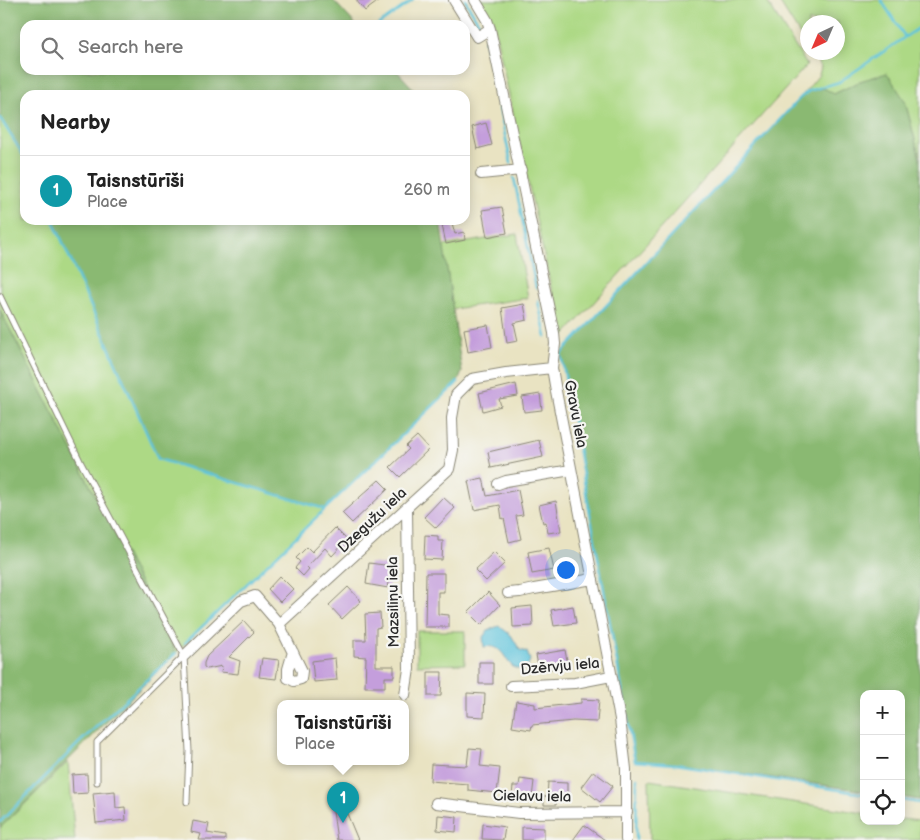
<!DOCTYPE html>
<html lang="en">
<head>
<meta charset="utf-8">
<style>
  body { margin:0; font-family:"Balsamiq Sans",sans-serif; background:#f6f6f6; color:#222 }
  .controls { position:absolute; right:15px; bottom:15px; display:grid; overflow:hidden; border-radius:10px; box-shadow:0 2px 12px #0003 }
  .controls button { width:45px; height:45px; display:grid; place-items:center; padding:0; border:0; border-bottom:1px solid #e0e0e0; background:#fff; color:#222; font:25px sans-serif }
  .compass { position:absolute; left:800px; top:15px; width:45px; height:45px; border-radius:50%; background:#fff; box-shadow:0 2px 12px #0003; rotate:224deg }
  .you { position:absolute; left:565px; top:569px; width:18px; height:18px; margin:-12px; border:4px solid #fff; border-radius:50%; background:#1a73e8; box-shadow:0 0 0 8px #1a73e833 }
  .badge { display:grid; place-items:center; width:32px; height:32px; border-radius:50%; background:#2563eb; color:#fff; font-size:16px; font-weight:700 }
  .pin { position:absolute; translate:-50% -41px; filter:drop-shadow(0 1px 2px #0008) }
  .pin::after { content:''; position:absolute; top:26px; width:18px; height:15px; background:inherit; clip-path:polygon(0 0,100% 0,50% 100%) }
  .popup { position:absolute; left:277px; top:700px; width:132px; height:65px; box-sizing:border-box; display:grid; place-content:center; border-radius:10px; background:#fff; filter:drop-shadow(0 1px 4px #0005); font-size:16px; white-space:nowrap; color:#767676 }
  .popup b { font-size:19px; color:#222 }
  .popup::after { content:''; position:absolute; left:50%; top:100%; margin-left:-10px; border:10px solid transparent; border-top-color:#fff }
  .list { margin:0; padding:0; list-style:none }
  h2 { display:flex; justify-content:space-between; align-items:center; height:65px; margin:0; padding:0 20px; font-size:21px }
  h2 small { font-size:16px; font-weight:400; color:#767676 }
  .list li { display:grid; grid-template-columns:32px 1fr auto; gap:15px; align-items:center; box-sizing:border-box; height:70px; padding:0 20px; border-top:1px solid #e0e0e0 }
  .list b { display:block; font-size:19px; white-space:nowrap }
  .list p { margin:0; font-size:16px; white-space:nowrap; color:#767676 }
  .list em { font-size:16px; font-style:normal; color:#767676 }
  .icon { flex:none; width:28px; height:28px; fill:none; stroke:currentColor; stroke-width:2; stroke-linecap:round; stroke-linejoin:round }
  .map { position:relative; flex:none; width:920px; height:840px; overflow:hidden }
  .search { position:absolute; background:#fff; box-shadow:0 2px 12px #0003; left:20px; top:20px; width:450px; height:55px; display:flex; align-items:center; gap:12px; box-sizing:border-box; padding:0 18px; border-radius:15px; color:#767676; font-size:19px }
  .panel { position:absolute; background:#fff; box-shadow:0 2px 12px #0003; left:20px; top:90px; width:450px; height:135px; border-radius:15px }
  .map>svg:first-child { display:block }
  .green { fill:#add985; stroke:#6c8258 }
  .forest { fill:#8ab972; stroke:#5a724e }
  .water { fill:#5ec4dc; stroke:#447884 }
  .lines { fill:none; stroke-linecap:round; stroke-linejoin:round }
  .stream { stroke:#5ec4dc; stroke-width:2.5 }
  .building { fill:#c49edc }
  .service-casing { stroke:#8a8776; stroke-width:7 }
  .minor-casing { stroke:#8a8776; stroke-width:12 }
  .service { stroke:#fff; stroke-width:5 }
  .minor { stroke:#fff; stroke-width:10 }
  .labels { text-anchor:middle; stroke-width:4.5; stroke-linejoin:round; paint-order:stroke }
  .street-label { font-size:15px; fill:#2b2b2b; stroke:#f6f6f2 }
</style>
</head>
<body>
<div class="map">
<svg width="920" height="840" viewBox="0 0 920 840">
  <rect width="100%" height="100%" fill="#f6f6f2"/>
  <filter id="ink" filterUnits="userSpaceOnUse"><feTurbulence type="fractalNoise" baseFrequency=".02" numOctaves="2"/><feDisplacementMap in="SourceGraphic" scale="10" xChannelSelector="R" yChannelSelector="G"/><feConvolveMatrix kernelMatrix="1 2 1 2 8 2 1 2 1" color-interpolation-filters="sRGB"/></filter>
  <filter id="wash" filterUnits="userSpaceOnUse"><feTurbulence type="fractalNoise" baseFrequency=".0096" numOctaves="4" result="noise"/><feDisplacementMap in="SourceGraphic" scale="20" xChannelSelector="R" yChannelSelector="G"/><feGaussianBlur stdDeviation="1.12" result="paint"/><feColorMatrix in="noise" values="0 0 0 0 0 0 0 0 0 0 0 0 0 0 0 0 0 1.4 0 .05"/><feComposite in="paint" operator="in"/></filter>
  <g filter="url(#wash)">
    <rect width="100%" height="100%" fill="#e9e3c2"/>
    <path class="green" d="M480,0h286l41,65 -245,273 -69,-317z
      M778,0h142v159l-15,-58 -42,-21 -29,14 -25,-3 -8,6 18,-22 2,-8 -9,-14 26,-1v-30h-30l-1,24z
      M0,118l25,40v62h28l105,239 167,50 -149,144 -176,-343z
      M517,234l11,64 -75,11 -10,-63z
      M417,631h48v33l-48,1z
      M68,762l7,78h-75v-12z
      M649,780l215,33v8h37v-2l19,2v19h-270z"/>
    <path class="forest" d="M0,0h333l23,25h-331v45h371l23,25h-394v63l-25,-40z
      M887,73l18,28 15,58v641l-19,-3v-103h-37v97l-188,-27 -41,-3 -74,-407 240,-257 8,-6 15,-3 10,6 29,-14z
      M53,220h387l22,152 -4,10 -133,127 -167,-50z
      M0,310l176,343c-59,58 -117,117 -176,175z"/>
    <path class="water" d="M499,626l12,9 9,15 7,2 3,8 -3,8c-24,8 -17,-26 -43,-21l-1,-10 5,-7z"/>
    <g class="lines">
      <path class="stream" d="M465,0l15,25
        M881,0l24,37
        M378,25l35,-25
        M485,41l26,122
        M0,118l25,40
        M514,178l22,110
        M53,220l105,239 167,50
        M538,301l8,36
        M185,643l273,-261
        M864,794l-189,-30 -40,-3 -74,-407 240,-257 8,-6 30,-9 81,-55
        M901,800l19,3
        M0,822l80,-80 96,-89
        M636,840l1,-62"/>
    </g>
    <g id="blocks">
      <path class="building" d="M356,0h24l-15,11z
        M486,123l6,22 -15,4 -5,-22z
        M502,207l5,26 -20,4 -5,-27z
        M452,223l3,11 9,-2 1,8 -19,4 -4,-19z
        M524,304l3,16 -13,3 4,18 -11,2 -5,-35z
        M488,325l4,22 -24,5 -4,-23z
        M516,384l2,12 -19,3 2,7 -18,5 -4,-18z
        M540,394l2,16 -18,2 -2,-15z
        M417,436l12,13 -29,28 -10,-10 19,-18 -3,-3z
        M539,440l4,17 -52,11 -3,-16z
        M483,478l4,18 31,-6 5,25 -7,1 5,23 -12,3 -5,-24 -2,1 -2,-14 -26,5 -6,-29z
        M379,480l9,9 -36,34 -10,-10z
        M443,497l12,11 -19,20 -12,-11z
        M556,501l5,30 -13,2 -2,-11 -3,1 -4,-18z
        M335,528l12,12 -15,16 -7,-8 -18,19 2,2 -6,7 -8,-8 5,-6 -4,-4 11,-11 5,5z
        M425,535l13,1v5h5l-1,19 -18,-1z
        M549,548l5,22 -22,4 -4,-22z
        M494,552l11,11 -19,18 -11,-11z
        M369,563l23,3 -4,22 -22,-4z
        M426,573h18v19h-6v22l11,1v12h-24z
        M280,576l13,13 -13,13 -12,-13z
        M348,587l13,14 -19,18 -13,-14z
        M488,592l12,13 -19,20 -13,-13z
        M532,606l1,20 -20,1 -1,-19z
        M573,606l3,17 -22,3 -3,-16z
        M380,613l1,14 -5,1v38h18v11h-9v10h-20l1,-30 -12,-1v-16h12l-1,-26z
        M244,621l10,11 -25,25 11,4 -2,13 -17,-2 1,-6 -15,3 -3,-2v-4l3,-7z
        M565,650l3,16 -29,5 -3,-16z
        M262,658l17,2 -3,19 -17,-2z
        M335,658l2,22 -23,2 -2,-21z
        M479,662h14v22h-14z
        M428,672h14l-1,24h-13z
        M467,693l18,1 -1,23 -17,-1z
        M581,699l18,1 -2,22 -24,-1 -41,4 -1,5 -19,-3 4,-26 19,3v4l46,-5z
        M469,748l13,1 -2,17 20,2 -3,25 -29,-3v-6l-38,-3 1,-17 36,2z
        M593,771l20,15 -13,16 -19,-15z
        M87,774l1,19 -15,1 -1,-19z
        M520,779l14,2 -2,17 -20,-2 1,-10h6z
        M548,782l19,1v15l-10,-1 -1,8h-12v-9l3,1z
        M115,791l1,17 9,-1 1,13 -30,3 -3,-30z
        M343,804l15,36h-21l-5,-35z
        M438,815l19,2 -1,15 -19,-2z
        M193,821l16,3 -2,9 18,3v4h-26l2,-6 -10,-2z
        M483,824l22,3 -2,13 -21,-1z
        M584,825l21,15h-32z
        M522,827l22,1v12h-22z"/>
    </g>
  </g>
  <g filter="url(#ink)">
    <use href="#blocks" fill-opacity="0" stroke="#8a8776" stroke-width="1"/>
    <g class="lines">
      <defs>
        <path id="service" d="M0,296l82,169 102,191 5,95 -2,51
          M97,782v-40l87,-86"/>
        <path id="minor" d="M454,0l23,37 13,-8
          M475,0l12,20 3,9 64,304 1,11 -3,24 4,23 64,328 6,50v71
          M481,174l40,-4
          M498,484l8,-3 65,-11
          M508,593l12,-1 14,-3 59,-10
          M279,624l170,-155 4,-19 -1,-32 4,-23 16,-16 34,-6 46,-5
          M184,656l57,-55 14,-5 24,28 23,47 -1,8 -7,2 -6,-3v-9l5,-17
          M511,686l64,-3 36,-7
          M405,695l4,-26 -2,-161
          M436,803l83,10 108,-1"/>
      </defs>
      <use href="#service" class="service-casing"/>
      <use href="#minor" class="minor-casing"/>
      <use href="#service" class="service"/>
      <use href="#minor" class="minor"/>
    </g>
  </g>
  <g class="labels">
    <g class="street-label">
      <text transform="translate(576 414) rotate(79)" y="5">Gravu iela</text>
      <text transform="translate(372 520) rotate(-43)" y="5">Dzegužu iela</text>
      <text transform="translate(393 602) rotate(-91)" y="5">Mazsiliņu iela</text>
      <text transform="translate(560 666) rotate(-5)" y="5">Dzērvju iela</text>
      <text transform="translate(532 796) rotate(1)" y="5">Cielavu iela</text>
    </g>
  </g>
</svg>
<div class="controls">
<button>+</button>
<button>−</button>
<button><svg class="icon" aria-label="locate" viewBox="0 0 24 24"><circle cx="12" cy="12" r="6"/><path d="M12 2v4M12 18v4M2 12h4M18 12h4"/></svg></button>
</div>
<svg class="compass" viewBox="-18 -18 36 36"><path d="M0-13l5 13h-10z" fill="#e53935"/><path d="M0 13l5-13h-10z" fill="#767676"/></svg>
<div class="you"></div>
<div class="pin badge" style="left:343px;top:823px;background:#0f9aa8">1</div>
<div class="popup"><b>Taisnstūrīši</b>Place</div>
<div class="search"><svg class="icon" aria-label="search" viewBox="0 0 24 24"><circle cx="10" cy="10" r="6"/><path d="M15 15l6 6"/></svg>Search here</div>
<section class="panel">
<h2>Nearby<small></small></h2>
<ul class="list">
<li><span class="badge" style="background:#0f9aa8">1</span><div><b>Taisnstūrīši</b><p>Place</p></div><em>260 m</em></li>
</ul>
</section>
</div>
</body>
</html>
